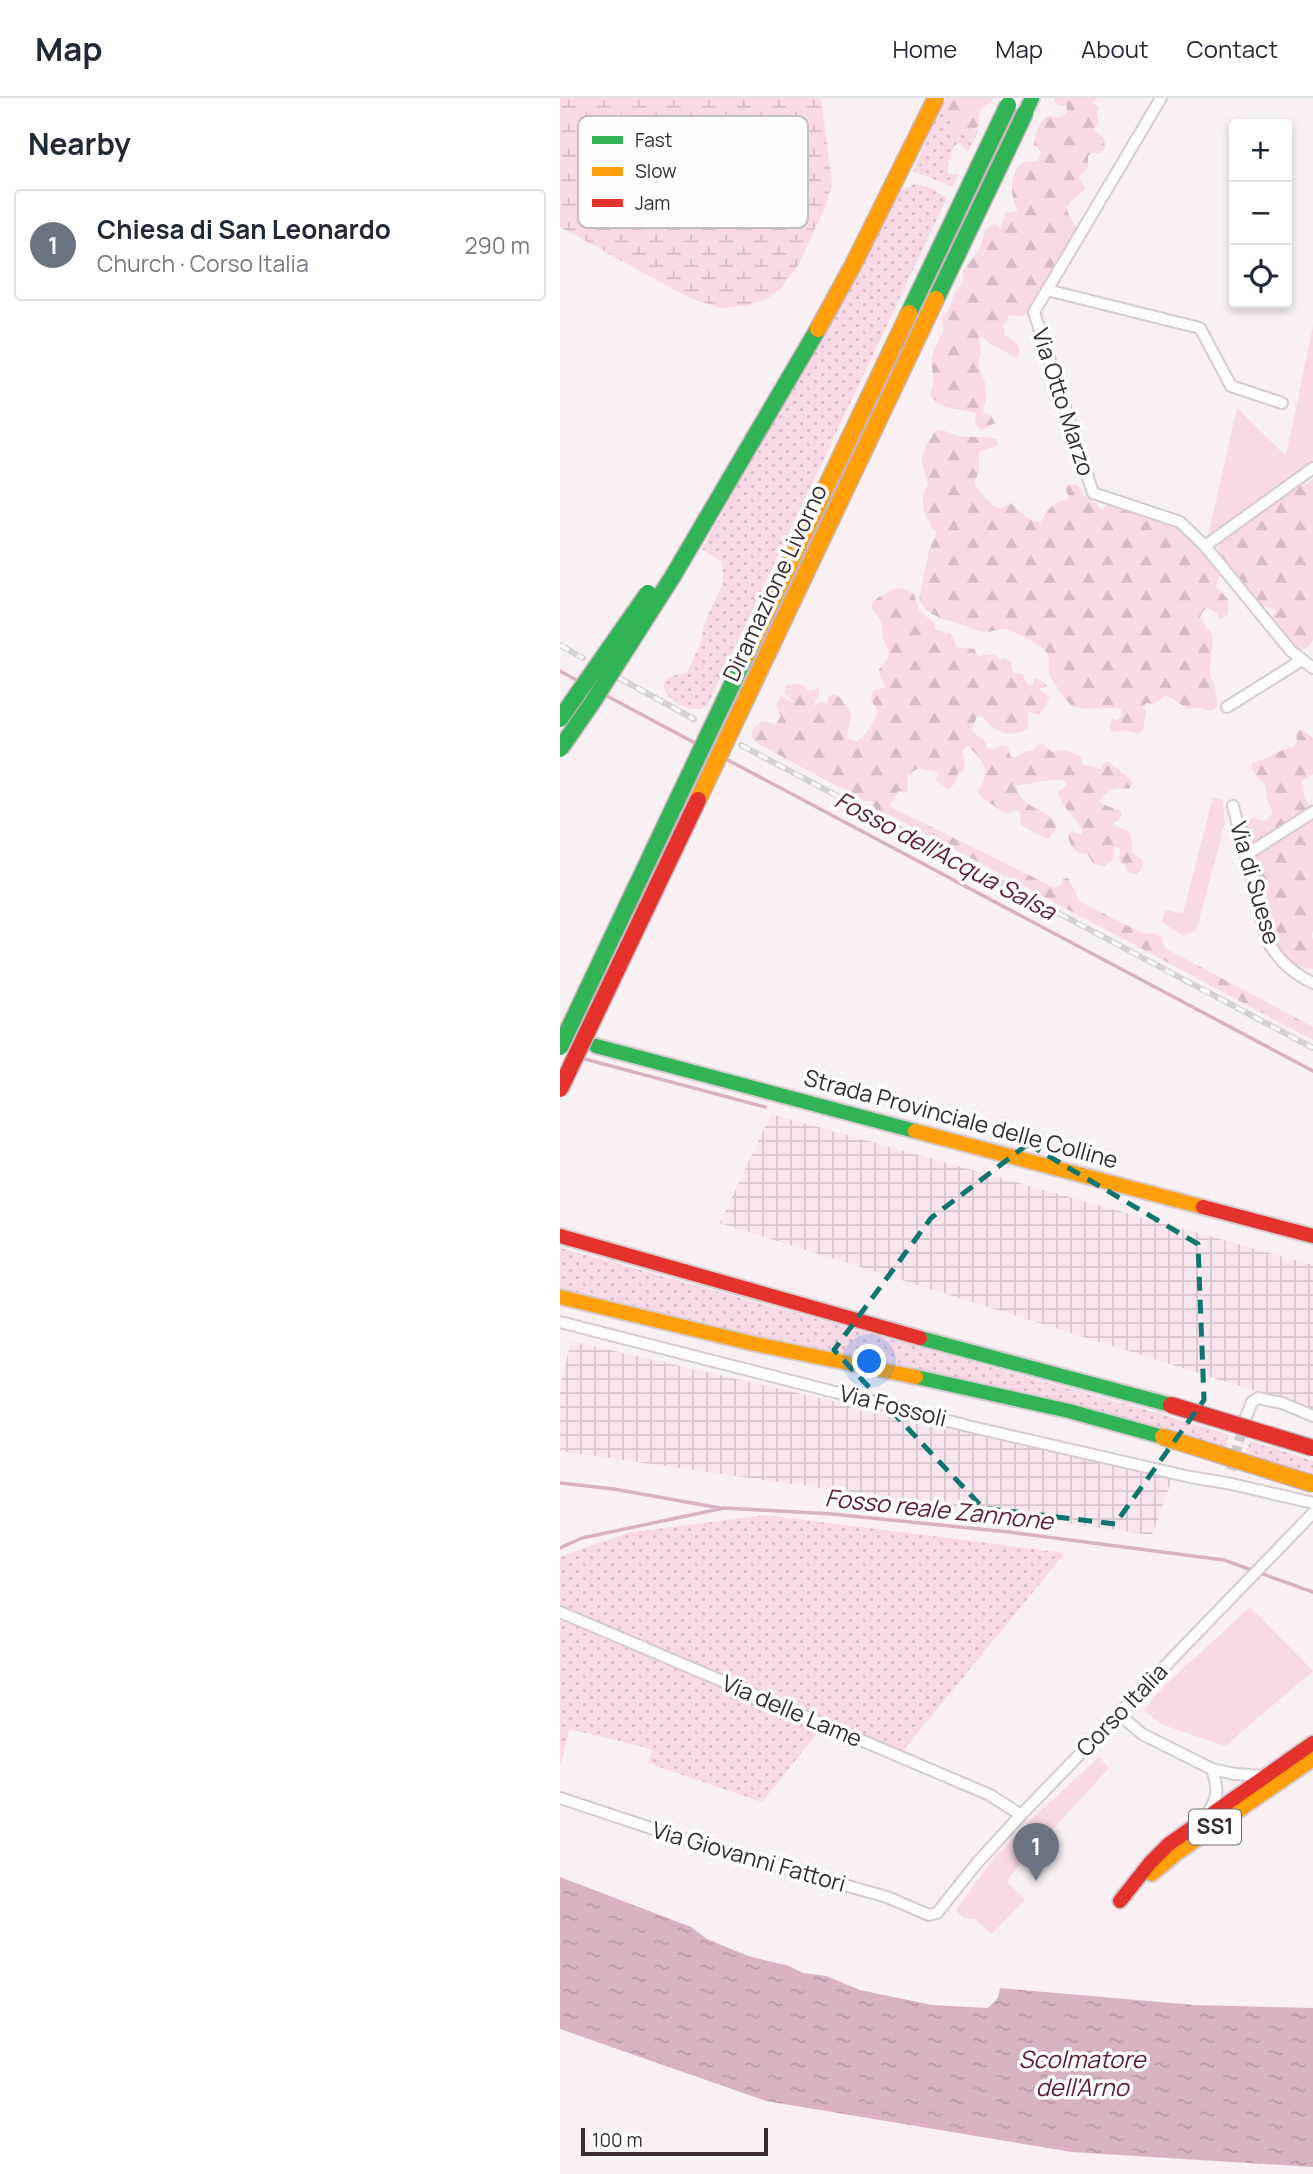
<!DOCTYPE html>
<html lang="en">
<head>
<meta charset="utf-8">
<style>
  body { margin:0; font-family:Manrope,sans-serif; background:#f2f2f3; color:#1f2937 }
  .controls { position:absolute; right:21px; top:21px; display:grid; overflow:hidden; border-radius:7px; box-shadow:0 4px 10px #0003 }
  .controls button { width:63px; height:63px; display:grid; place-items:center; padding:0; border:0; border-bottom:2px solid #e0e1e3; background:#fff; color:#1f2937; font:35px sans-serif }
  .scale { position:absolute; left:21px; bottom:18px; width:187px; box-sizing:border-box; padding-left:7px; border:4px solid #392b31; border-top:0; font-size:19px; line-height:24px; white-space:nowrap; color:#392b31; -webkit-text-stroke:5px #fefefe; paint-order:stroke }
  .you { position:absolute; left:310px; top:1264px; width:24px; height:24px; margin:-18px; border:5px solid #fff; border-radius:50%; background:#1a73e8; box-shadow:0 0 0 10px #1a73e833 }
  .badge { display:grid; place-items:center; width:46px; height:46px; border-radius:50%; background:#7c3aed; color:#fff; font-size:23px; font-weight:700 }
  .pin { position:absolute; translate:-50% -58px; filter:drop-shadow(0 2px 4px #0008) }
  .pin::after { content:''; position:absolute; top:37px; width:24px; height:21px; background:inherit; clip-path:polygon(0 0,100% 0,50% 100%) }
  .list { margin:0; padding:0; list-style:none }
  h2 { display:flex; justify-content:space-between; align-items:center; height:91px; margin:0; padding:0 28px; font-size:30px }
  h2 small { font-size:23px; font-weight:400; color:#747a83 }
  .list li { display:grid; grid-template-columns:46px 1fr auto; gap:21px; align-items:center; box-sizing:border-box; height:112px; margin:0 14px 14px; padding:0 14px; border:2px solid #e0e1e3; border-radius:7px }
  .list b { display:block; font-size:26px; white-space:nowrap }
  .list p { margin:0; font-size:23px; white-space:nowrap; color:#747a83 }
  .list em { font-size:23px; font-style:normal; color:#747a83 }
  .icon { flex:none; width:38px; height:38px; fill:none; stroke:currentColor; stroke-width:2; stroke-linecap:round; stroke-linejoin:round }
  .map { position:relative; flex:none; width:753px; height:2076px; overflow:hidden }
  header { display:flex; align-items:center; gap:42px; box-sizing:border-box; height:98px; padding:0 35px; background:#fff; border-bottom:2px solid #e0e1e3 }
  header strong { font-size:33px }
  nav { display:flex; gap:38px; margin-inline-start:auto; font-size:24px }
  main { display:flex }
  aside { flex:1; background:#fff }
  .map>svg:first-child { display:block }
  .industrial { fill:url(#industrial-grid) }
  .grass { fill:url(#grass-dots) }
  .forest { fill:url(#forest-firs) }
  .wetland { fill:url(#wetland-marsh) }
  .green { fill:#f9d9e6 }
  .water { fill:url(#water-ripples) }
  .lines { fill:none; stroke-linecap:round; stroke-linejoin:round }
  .stream { stroke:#d8b1c2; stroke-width:3.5 }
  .street-tunnel { stroke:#d2c9cc; stroke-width:10; stroke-dasharray:10 5; stroke-linecap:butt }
  .street-casing { stroke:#d6cbd0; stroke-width:14 }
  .fast-casing { stroke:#d6cbd0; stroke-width:18 }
  .slow-casing { stroke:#d6cbd0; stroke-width:18 }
  .jam-casing { stroke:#d6cbd0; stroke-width:18 }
  .street { stroke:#fefdfd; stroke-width:10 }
  .fast { stroke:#30b455; stroke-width:14 }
  .slow { stroke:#ff9f0a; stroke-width:14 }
  .jam { stroke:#e5322d; stroke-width:14 }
  .rail-casing { stroke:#d4d1d3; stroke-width:6 }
  .rail { stroke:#fefefe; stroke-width:3.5; stroke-dasharray:10; stroke-linecap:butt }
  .fast-bridge-casing { stroke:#c7b5bd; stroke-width:19; stroke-linecap:butt }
  .slow-bridge-casing { stroke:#c7b5bd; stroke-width:19; stroke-linecap:butt }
  .jam-bridge-casing { stroke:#c7b5bd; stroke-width:19; stroke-linecap:butt }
  .fast-bridge { stroke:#30b455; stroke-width:16 }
  .slow-bridge { stroke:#ff9f0a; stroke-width:16 }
  .jam-bridge { stroke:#e5322d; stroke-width:16 }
  .marked { fill:none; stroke:#0f766e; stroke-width:5; stroke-dasharray:14 9; stroke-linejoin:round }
  .labels { text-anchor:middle; stroke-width:7; stroke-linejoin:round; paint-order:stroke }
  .shield { fill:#fefefe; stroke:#746a6e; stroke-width:2 }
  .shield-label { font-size:21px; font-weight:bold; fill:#392b31 }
  .street-label { font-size:23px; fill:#392b31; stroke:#fefefe }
  .water-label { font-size:24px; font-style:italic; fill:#5b1d3d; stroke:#fefefe }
  .key { fill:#fefefe; stroke:#c3bfc0; stroke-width:2 }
  .key-label { font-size:19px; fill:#392b31 }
</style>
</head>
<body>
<header>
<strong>Map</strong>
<nav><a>Home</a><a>Map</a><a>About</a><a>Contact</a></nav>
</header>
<main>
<aside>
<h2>Nearby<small></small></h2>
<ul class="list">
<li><span class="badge" style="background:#6b7280">1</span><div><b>Chiesa di San Leonardo</b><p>Church · Corso Italia</p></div><em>290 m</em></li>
</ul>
</aside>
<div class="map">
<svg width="753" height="2076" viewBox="0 0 753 2076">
  <defs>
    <pattern id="industrial-grid" width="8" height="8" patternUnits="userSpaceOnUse" patternTransform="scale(1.75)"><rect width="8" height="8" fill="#f9e6ee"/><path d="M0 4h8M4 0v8" fill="none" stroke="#d6c5cd"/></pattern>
    <pattern id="grass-dots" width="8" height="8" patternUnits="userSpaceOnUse" patternTransform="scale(1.75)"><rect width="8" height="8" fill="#f9d9e6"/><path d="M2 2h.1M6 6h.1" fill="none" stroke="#d6bac6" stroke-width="1.8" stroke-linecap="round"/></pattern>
    <pattern id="forest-firs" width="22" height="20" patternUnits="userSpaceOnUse" patternTransform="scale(1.75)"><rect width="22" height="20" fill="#f9d9e6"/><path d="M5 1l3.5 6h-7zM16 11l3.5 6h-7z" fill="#d6bac6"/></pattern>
    <pattern id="wetland-marsh" width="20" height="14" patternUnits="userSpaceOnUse" patternTransform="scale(1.75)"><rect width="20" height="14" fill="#f9d9e6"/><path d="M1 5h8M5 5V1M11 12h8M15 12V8" fill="none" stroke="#d6bac6"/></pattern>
    <pattern id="water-ripples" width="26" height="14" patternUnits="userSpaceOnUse" patternTransform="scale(1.75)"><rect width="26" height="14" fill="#d8b1c2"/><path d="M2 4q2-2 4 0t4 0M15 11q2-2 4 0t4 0" fill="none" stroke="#ba98a7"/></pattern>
  </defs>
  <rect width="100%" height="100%" fill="#f8f0f3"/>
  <path class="industrial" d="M211,1016l542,151v144l-593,-186z
    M11,1243l601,138 -20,56 -592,-84v-63z"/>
  <path class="grass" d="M385,0l8,33 26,-1 -11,22 -9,-10c-8,5 -13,22 -11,32h11l-6,13 -40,-16z
    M355,86l15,4 17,10 -240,508c-22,15 -72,-29 -21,-33l2,-2 13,-29 3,-18 19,-40 -1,-22 -20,-13 199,-359z
    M0,1150l594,164 75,23 -4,15 -625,-149 -40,-11z
    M690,1343l63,20v17l-68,-21z
    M205,1417l300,38 -165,201 -75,-31 -63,79 -114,-39 4,-14 -83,-20 -9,37v-209l67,-24z"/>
  <path class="forest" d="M385,0h49c-9,8 -19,13 -15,27l-5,5 -22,1z
    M495,0h42l-5,4 7,6 -2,3 2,10 -5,9 10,9 1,10 -6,5 -5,-2 -6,4v11l-9,10 6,11c-4,7 -13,11 -18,19 0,11 9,16 11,27l-37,66h-8c-3,17 -9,17 -25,15l-1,6 -5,5 3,3 -1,6 13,9 3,7 -3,7 -25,-13 -10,-8 -4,2 3,10 -3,17 7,17 1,16 -3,13 8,4 4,7 -14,7 -6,-6 1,-11c-20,-6 -30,-1 -46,-17l4,-16 -3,-17 3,-13 9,-19 -1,-12 8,-11 4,-15 9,-10 -1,-11 18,-24 5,-18 9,-6 7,5 4,-16 13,-2c-8,-12 -10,-41 7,-49 2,-1 9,-1 12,-1l5,-9 -8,-7c2,-13 4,-23 16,-30l7,3 9,-4 1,-8 -1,-1 -5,1 -7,-4z
    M376,332c10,0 15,4 23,6 12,3 23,-2 37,3l2,6 -19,7v19l-5,12c8,11 14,21 26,26l11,-6 18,16 11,4c8,-14 12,-20 28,-24l1,-2 -4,-9 2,-3 9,-1 4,4 2,6 16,11 3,5 12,-11 38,16 10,10 10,-7 20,22 6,10 13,3 10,9v13l-4,12 12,12v15l-8,5 -3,-6 -9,-5 -5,3 -3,6c3,7 8,11 12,17 2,14 -2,27 -3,40 6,11 8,21 8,33 -7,7 -7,3 -15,1 -4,-1 -8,1 -13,1l-23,-14 -12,9 -7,-1 -5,4 4,4 -3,19 -5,4 -13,-4 -13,2 -2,-5 2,-8 5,1 4,-3v-8c-14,-3 -40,3 -50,-4 -3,-2 -21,-27 -22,-32 -1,-7 2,-15 -3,-21 -8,-10 -27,-17 -39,-23 -8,-1 -13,3 -21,3 -9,0 -18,-6 -26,-8 -16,-5 -34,-8 -41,-25l10,-48 8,-19 -5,-4 -9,-19v-13l5,-12 -7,-25 5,-13z
    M753,381v161l-6,8 -11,4 -26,-34 5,-5v-4l-19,-4 -20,-22 -1,-10 -7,-3 -1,-7 -8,-6 -1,-13 3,-6 70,-51 15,-2z
    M336,490l9,1 9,5 5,16 16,14 -1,5 18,6 4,12 18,2 4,7 16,-2 5,6 5,-2 7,4 2,11 9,1 6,11h5l1,-6h3l9,5 1,2 -8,3 11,9 -11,17 -11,-3v16c-19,12 -33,4 -46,-12l-5,1 -5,10 1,5 13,10 1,5 7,2 7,-4 6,1 4,11 4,1 12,-7h6l4,-6 6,-1 9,8c10,-3 20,-1 29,5l2,8 18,4 2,-5 4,-3 21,16 5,7 -4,5c-12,-3 -22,2 -30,11l3,4 19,7 1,2 -3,8 -5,1v3l15,7 3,11v9l11,9v5l-6,9 -10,-4 -1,-5 -7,-6 1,-11 -4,-4 -2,2 -1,12 -9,8 -11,-4 -5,-9c-13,0 -18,-7 -20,-19l3,-4 11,4 1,-4c-8,-14 -21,-23 -25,-39l9,-7 -2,-4c-16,-4 -33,4 -49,4 5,27 32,20 41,42l-8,11h-5l-23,-13 -1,-13 -4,-2 -10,4 -25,-17 -3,-6c3,-5 6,-11 7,-16 2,-10 -10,-24 -18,-29l-5,5 3,13 -2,8 -5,1c-1,7 -4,13 -10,16l-12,-9 3,-8 -20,-4 -12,7 1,15 -2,3 -8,-2 -9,15 166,82 5,-2 3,-7 5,-1 11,23 65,33 9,-1 8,4 4,11 148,79v13l-423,-225 -11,-3 -6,-6 -1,-5h-7l-110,-59 -4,-7 3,-7 8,-7 14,3 5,-8 -5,-11 5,-9 12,7 2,-1 -11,-9 3,-8 14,-1 8,7 10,-3v7l-6,8 3,3 3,-4 8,1 2,-7 5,-2 7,4 10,15 -4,23 3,4 7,1c11,-8 16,-18 21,-30 -5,-9 -10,-10 -4,-21l12,-3 -6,-12 -1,-6 9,-10 1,-8 -6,-12 -2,-18 -10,-14 6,-9z
    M741,631l12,9v36l-11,7 -1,3c0,2 6,19 7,20h5v127l-2,3 2,6v29c-21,0 -39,-19 -46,-38 -3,-6 -1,-15 -1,-22l-16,-14c3,-17 5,-32 1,-49 -2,-6 -6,-11 -8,-17l9,-12 9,4 6,-1 6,-8 -6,-13 -2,-14 -14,-16 2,-7c16,-2 25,-13 40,-15l4,-5 -1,-9z"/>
  <path class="wetland" d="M0,0h261l11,85 -5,19 -28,62 -19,25 -12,9 -19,7 -27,3 -21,-6 -19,-8 -122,-67z"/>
  <path class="green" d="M753,228v138l-106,77 30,-133 49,48z
    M653,699l10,3 2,23 -29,108 -13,5 -21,-14 3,-12 18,4z
    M690,1509l63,64 -88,75 -62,-21 -19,-15 19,-23z
    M539,1659l10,11 -100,109 -1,6 17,16 -33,35 -17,-15 -12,-1 -7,-8 33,-46 35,-38z"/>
  <path class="water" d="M0,1779l131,50 16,12 41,17 41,10 14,7 23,3 34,14 72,15 56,3 10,-10 2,-10 194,17 119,3v159l-241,-15 -306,-51 -206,-72z"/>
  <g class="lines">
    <path class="stream" d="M0,573l20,11
      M45,597l92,49
      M166,661l587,312
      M21,960l184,49
      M0,1385l54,6 106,19
      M0,1450l22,-10 142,-30 108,6 177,18 215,28 89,32"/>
    <path class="street-tunnel" d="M671,1372l13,-47"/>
    <defs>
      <path id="street" d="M601,0l-127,214 59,181 87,29 25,24 86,105 22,17
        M487,192l153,38 31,58 51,17
        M645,448l108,-78
        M667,609l75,-47
        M673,708l33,131c10,22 26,36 47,46
        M686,757l67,-43
        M0,1224l412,105 218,50 37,6 86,20
        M686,1319l6,-15 6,-4 24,5 31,13
        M0,1514l430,183 31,20
        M559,1616l23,20 70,35 23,5 28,2
        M0,1700l142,47 185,52 42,18 8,-2 40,-50 44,-48 292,-302
        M648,1715c11,-18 10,-24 4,-44"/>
      <path id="fast" d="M465,15l7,-15
        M36,948l319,85
        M360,1240l251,67
        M356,1279l153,34 94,26"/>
      <path id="slow" d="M355,1033l288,76
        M0,1199l195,47 161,33
        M592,1776l25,-21 136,-94"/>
      <path id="jam" d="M643,1109l110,29
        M0,1138l360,102
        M560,1803l30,-38 19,-19 144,-101"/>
    </defs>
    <use href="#street" class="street-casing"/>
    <use href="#fast" class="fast-casing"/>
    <use href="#slow" class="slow-casing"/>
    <use href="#jam" class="jam-casing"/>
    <use href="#street" class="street"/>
    <use href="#fast" class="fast"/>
    <use href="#slow" class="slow"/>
    <use href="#jam" class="jam"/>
    <defs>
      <path id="rail" d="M0,547l23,13
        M59,580l75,41
        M181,647l572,303"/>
    </defs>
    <use href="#rail" class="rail-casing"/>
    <use href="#rail" class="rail"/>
    <defs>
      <path id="fast-bridge" d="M376,201l89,-186
        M349,215l99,-208
        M0,621l88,-126
        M0,651l32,-46 81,-127 145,-247
        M0,949l185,-390"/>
      <path id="slow-bridge" d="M258,231l35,-64 83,-167
        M185,559l164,-344
        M138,702l238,-501
        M603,1339l150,47"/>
      <path id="jam-bridge" d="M0,991l138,-289
        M611,1307l142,43"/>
    </defs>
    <use href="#fast-bridge" class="fast-bridge-casing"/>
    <use href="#slow-bridge" class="slow-bridge-casing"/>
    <use href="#jam-bridge" class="jam-bridge-casing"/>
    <use href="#fast-bridge" class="fast-bridge"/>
    <use href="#slow-bridge" class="slow-bridge"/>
    <use href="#jam-bridge" class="jam-bridge"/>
  </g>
  <path class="marked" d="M468,1046l170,100 6,156 -89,124 -132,-16 -149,-158 97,-132z"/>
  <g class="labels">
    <rect class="shield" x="629" y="1711.5" width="52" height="35" rx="5"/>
    <g class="shield-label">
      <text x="655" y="1736">SS1</text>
    </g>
    <g class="street-label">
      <text transform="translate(503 304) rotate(72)" y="8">Via Otto Marzo</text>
      <text transform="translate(215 485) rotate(-65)" y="8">Diramazione Livorno</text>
      <text transform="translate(695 785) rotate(74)" y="8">Via di Suese</text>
      <text transform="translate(401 1021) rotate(15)" y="8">Strada Provinciale delle Colline</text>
      <text transform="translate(333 1308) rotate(14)" y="8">Via Fossoli</text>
      <text transform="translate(562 1612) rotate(-46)" y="8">Corso Italia</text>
      <text transform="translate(232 1613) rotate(23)" y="8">Via delle Lame</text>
      <text transform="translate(189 1759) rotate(16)" y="8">Via Giovanni Fattori</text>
    </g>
    <g class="water-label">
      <text transform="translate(385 758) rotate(28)" y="8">Fosso dell'Acqua Salsa</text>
      <text transform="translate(379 1412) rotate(6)" y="8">Fosso reale Zannone</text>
      <text x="522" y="1970">Scolmatore<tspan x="522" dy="28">dell'Arno</tspan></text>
    </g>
  </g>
  <rect x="18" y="18" width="230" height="112" rx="10" class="key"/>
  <rect x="32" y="38" width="31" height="8" fill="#30b455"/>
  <rect x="32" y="69" width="31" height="9" fill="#ff9f0a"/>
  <rect x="32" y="101" width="31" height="8" fill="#e5322d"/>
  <g class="key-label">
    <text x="75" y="49">Fast</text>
    <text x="75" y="80">Slow</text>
    <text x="75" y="112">Jam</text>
  </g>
</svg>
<div class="controls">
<button>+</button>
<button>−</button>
<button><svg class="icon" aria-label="locate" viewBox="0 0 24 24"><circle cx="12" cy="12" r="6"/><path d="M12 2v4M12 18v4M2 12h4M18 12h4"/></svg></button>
</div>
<div class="scale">100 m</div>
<div class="you"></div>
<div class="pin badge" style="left:476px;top:1783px;background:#6b7280">1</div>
</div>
</main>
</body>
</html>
